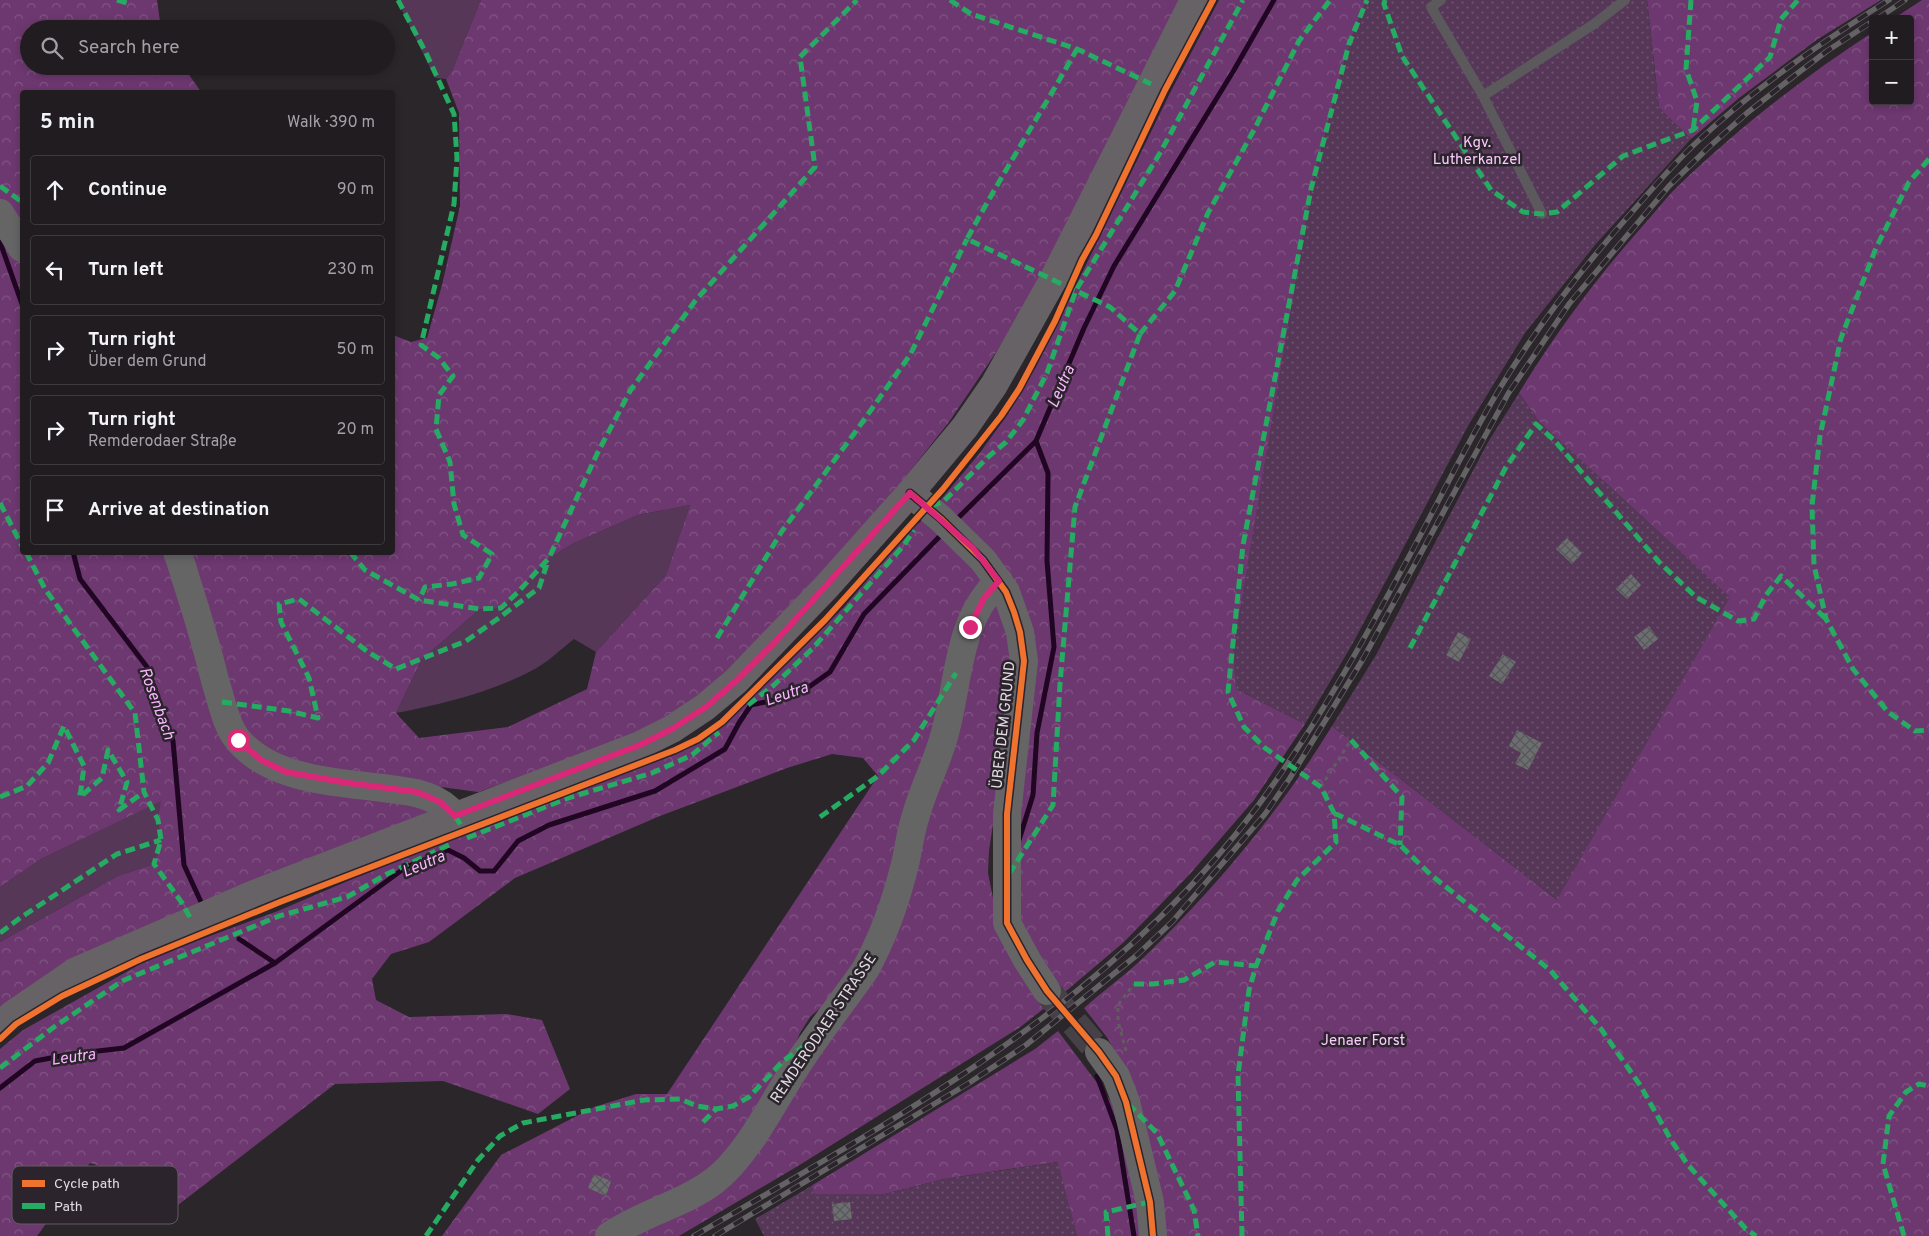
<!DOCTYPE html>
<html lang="en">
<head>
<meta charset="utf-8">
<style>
  body { margin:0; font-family:Overpass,sans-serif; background:#282529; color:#f1f3f6 }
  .controls { position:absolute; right:15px; top:15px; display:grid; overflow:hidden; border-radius:5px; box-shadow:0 2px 8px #0003 }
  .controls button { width:45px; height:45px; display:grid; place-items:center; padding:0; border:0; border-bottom:1px solid #3d3a3e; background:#201c20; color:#f1f3f6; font:25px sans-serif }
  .stop { position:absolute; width:15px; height:15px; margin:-11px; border:4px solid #db2777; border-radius:50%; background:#fff }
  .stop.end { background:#db2777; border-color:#fff; box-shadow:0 1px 5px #0008 }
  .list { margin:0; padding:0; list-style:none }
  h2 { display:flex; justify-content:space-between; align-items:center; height:65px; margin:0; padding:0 20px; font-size:21px }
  h2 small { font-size:16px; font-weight:400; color:#a2a1a5 }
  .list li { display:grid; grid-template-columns:32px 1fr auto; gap:15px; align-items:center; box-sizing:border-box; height:70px; margin:0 10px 10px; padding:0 10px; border:1px solid #3d3a3e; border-radius:5px }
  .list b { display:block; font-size:19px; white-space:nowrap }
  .list p { margin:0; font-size:16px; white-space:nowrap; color:#a2a1a5 }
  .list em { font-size:16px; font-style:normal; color:#a2a1a5 }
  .icon { flex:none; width:28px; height:28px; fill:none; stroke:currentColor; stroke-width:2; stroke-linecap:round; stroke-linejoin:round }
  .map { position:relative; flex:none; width:1929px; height:1236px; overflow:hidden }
  .search { position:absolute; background:#201c20; box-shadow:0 2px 8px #0003; left:20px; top:20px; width:375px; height:55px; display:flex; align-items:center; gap:12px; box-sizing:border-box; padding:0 18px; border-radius:28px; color:#a2a1a5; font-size:19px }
  .panel { position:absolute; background:#201c20; box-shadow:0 2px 8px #0003; left:20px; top:90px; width:375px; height:465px; border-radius:5px }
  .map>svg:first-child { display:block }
  .green { fill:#563758 }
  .forest { fill:url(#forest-crowns); fill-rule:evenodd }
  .garden { fill:url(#garden-dots) }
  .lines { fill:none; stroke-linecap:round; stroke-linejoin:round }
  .stream { stroke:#210623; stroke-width:5 }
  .building { fill:url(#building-cross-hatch) }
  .secondary-tunnel { stroke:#464146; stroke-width:28; stroke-dasharray:28 14; stroke-linecap:butt }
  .path { stroke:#5f5d5f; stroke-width:3; stroke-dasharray:4 4; stroke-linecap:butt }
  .lane { stroke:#5b595b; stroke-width:10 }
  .secondary { stroke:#666566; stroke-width:28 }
  .primary { stroke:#666266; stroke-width:28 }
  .rail-casing { stroke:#646264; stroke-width:5.5 }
  .rail { stroke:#2b242c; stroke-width:4; stroke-dasharray:11; stroke-linecap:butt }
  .quiet { stroke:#26ab63; stroke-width:5; stroke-dasharray:10 5; stroke-linecap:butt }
  .cycleway-casing { stroke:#2b242c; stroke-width:9 }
  .cycleway { stroke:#ef722f; stroke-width:6 }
  .route { stroke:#db2777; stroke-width:6 }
  .labels { text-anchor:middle; stroke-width:5; stroke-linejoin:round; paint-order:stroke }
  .park-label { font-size:15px; fill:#fcc9ff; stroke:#2b242c }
  .street-label { font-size:15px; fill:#e2dce2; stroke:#2b242c }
  .water-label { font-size:16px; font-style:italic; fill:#fab6fe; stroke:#2b242c }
  .key { fill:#2b242c; stroke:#625b63; stroke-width:1 }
  .key-label { font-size:14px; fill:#e2dce2 }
</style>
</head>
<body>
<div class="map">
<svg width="1929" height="1236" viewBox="0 0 1929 1236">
  <defs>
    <pattern id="forest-crowns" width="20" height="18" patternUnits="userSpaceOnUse" patternTransform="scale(1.25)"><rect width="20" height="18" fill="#6d3870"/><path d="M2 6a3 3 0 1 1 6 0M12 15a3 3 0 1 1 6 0" fill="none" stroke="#825484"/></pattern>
    <pattern id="garden-dots" width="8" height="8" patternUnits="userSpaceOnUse" patternTransform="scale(1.25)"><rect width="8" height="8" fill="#563758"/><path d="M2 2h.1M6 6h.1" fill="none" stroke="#6e5370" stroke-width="1.8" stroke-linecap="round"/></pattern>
    <pattern id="building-cross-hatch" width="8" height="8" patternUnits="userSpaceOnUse" patternTransform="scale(1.25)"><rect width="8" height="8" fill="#6c6e6f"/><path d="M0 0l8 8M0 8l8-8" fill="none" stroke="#58585a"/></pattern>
  </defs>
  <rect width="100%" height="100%" fill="#2a262a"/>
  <path class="green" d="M397,0h84l-29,71 -6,8 -11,-1z
    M690,505l-24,70 -70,77 -22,-13c-14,11 -28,25 -43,32 -42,22 -89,33 -135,42l26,-54 58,-50 21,-2 17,-15 31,-34 25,-15 64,-28z
    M162,800l-4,20 3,20 -7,24 -36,12 -118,66v-55l41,-28z"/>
  <path class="forest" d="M0,0h157l4,29h-132v37h154l18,26h-179v460h370l1,-217 18,7 16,-4 15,-53 18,-79 -1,-93 -13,-34 6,-8 29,-71h703l-128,251 -59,100 -48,71 -50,63 -95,112 -81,81 -87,59 -158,55 -74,-10 -62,9 94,21 -436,205v-75l118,-66 36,-12 7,-24 -3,-20 3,-19 -120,58 -41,28zM690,505l-24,70 -70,77 -9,37 -79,38 -89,11 -23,-25 26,-54 58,-50 21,-1 17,-16 31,-34 25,-15 64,-28z
    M1219,0h148l-18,44 -38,145 -75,500 69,35 -51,76 -64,74 -66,68 -59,50 -24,-27 -22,-45 -2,-34 14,-253 -93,-130 41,-49 29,-40 29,-49 133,-272z
    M1647,0h234l-63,39 -79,59 -48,41 -32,-31z
    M1922,0h7v1236h-766l-30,-139 -24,-57 -25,-32c19,-17 40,-32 58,-49 73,-70 138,-148 190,-233l225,174 -19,-480 -19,-27c35,-58 76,-113 121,-164 11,-12 21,-25 32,-37 61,-60 129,-113 201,-160v69h37v-82h-17z
    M924,519l60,61 -97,335 -61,88 -16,14 -10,16 -7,17 -57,103 -134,83h-160l59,-81 93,-48 42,-13h31l211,-318 -15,-18 -31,-4 -45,14 -127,48 -145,62 -86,64 -38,12 -19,25 4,21 33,17 97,-3 36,6 28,69 -32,25 -95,-33 -108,3 -157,121 -47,-29 -41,-13 -53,73h-37v-187l23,-19 130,-73 125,-46 72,-31 215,-87 131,-48 38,-29 110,-109 66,-77z
    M993,596l21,36 -14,145 -11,74 -1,22 5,25 6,18 52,87 -32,25 -221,138 -119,70h-62l68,-32 95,-106 129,-237z
    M1058,1031l58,77 30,128h-69l-20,-74 -113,17 -59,15h-71l-3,-8 224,-137z"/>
  <path class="garden" d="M1367,0h280l12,108 32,31 -96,106 -70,88 -57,93 -115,217 -48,81 -69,-35 -3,-39 78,-461 38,-145z
    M1519,393l19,27 192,177 -173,303 -225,-174 44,-71 112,-213z
    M1058,1162l19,74h-313l-9,-17 56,-33 3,8h71l59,-15z"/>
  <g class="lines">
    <path class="stream" d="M0,242l22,62
      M954,522l82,-81 48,-113 30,-62 120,-196 40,-70
      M73,552l7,27 67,88 26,74 11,124 17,37
      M1019,840l14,-45 4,-62 17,-86 -7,-86 1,-88 -12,-32
      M239,939l36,24
      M1097,1076l20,54 17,106
      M0,1088l35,-27 37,-7 52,-6 151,-85 131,-96 42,-17 16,8 16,13h14l24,-30 31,-16 106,-34 70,-42 14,-26 12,-18 24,-5 31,-11 24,-17 34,-58 79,-81"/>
  </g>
  <path class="building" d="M1567,538l15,15 -10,11 -16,-15z
    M1631,574l10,11 -14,14 -11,-10z
    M1649,626l9,13 -14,11 -10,-13z
    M1458,632l13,7 -12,23 -13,-7z
    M1503,654l13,8 -14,22 -13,-8z
    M1517,730l25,13 -14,27 -13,-6 6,-11 -12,-7z
    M594,1174l17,7 -5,15 -18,-8z
    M850,1202l2,17 -18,2 -2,-17z"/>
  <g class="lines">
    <path class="secondary-tunnel" d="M1047,991l52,61"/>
    <path class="path" d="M1321,787l30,-47
      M1126,1051l-8,-30v-16l16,-21"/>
    <path class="lane" d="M1441,0l-10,7 52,89 59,118
      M1483,96l111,-72 31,-24"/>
    <path class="secondary" d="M0,213l22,35
      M910,493l31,26 42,41 23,32 14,40 4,29 -17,153v109l20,37 20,31
      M177,552c5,12 8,25 12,37 10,31 19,63 27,95 6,18 10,42 22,56 34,40 97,42 145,48 28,4 53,5 72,28
      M1099,1052l17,24 10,26 24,100 3,34
      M609,1236c33,-23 73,-31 105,-55 33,-25 59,-79 82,-114 21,-33 46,-64 69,-97 19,-34 32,-72 41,-110 3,-15 5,-30 10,-45 8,-29 23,-56 30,-86 13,-50 12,-110 53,-148"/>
    <path class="primary" d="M0,1025l13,-11 63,-43 173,-75 391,-151 32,-16 33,-22 31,-26 92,-96 82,-92 55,-66 29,-42 59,-105 141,-280"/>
    <defs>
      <path id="rail" d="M1877,19l28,-19
        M694,1236c207,-120 417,-233 563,-429 59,-80 108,-169 155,-256 29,-54 56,-110 88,-163 38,-63 83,-121 132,-176 21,-24 42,-49 66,-71 58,-54 124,-99 191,-141
        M715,1236l254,-153 57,-38 111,-90 35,-33 93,-108 25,-36 73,-119 145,-265 61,-90 100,-118 40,-39 38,-34 47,-37 33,-25 46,-30"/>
    </defs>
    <use href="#rail" class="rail-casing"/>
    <use href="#rail" class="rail"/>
    <path class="quiet" d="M117,0l10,3 3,-3
      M398,0l28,53 28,61 3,44 -3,46 -33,141 18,13 14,18 -14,19 -3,34 14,33 4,42 9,31 29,19 -13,24 -27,6 -27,3 -6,13
      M950,0l21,14 106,35 74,35
      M1385,0l-1,4 18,52 89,134 32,22 19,2 15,-2 66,-56 70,-26 77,-73 11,-38 17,-19
      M1691,0l-5,69 11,32 -4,29
      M1929,159l-20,23 -33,66 -35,90 -21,98 -8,70 2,59 12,54 27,50 35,43 27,19 14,-1
      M0,186l22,16
      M1140,334l35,-43 33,-78 47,-85 44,-87 31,-41
      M0,503l22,43
      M931,506l12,-4 45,-45 18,-15 17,-22 24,-47 29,-83 84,-137 83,-153
      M26,552l19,37 90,124 9,79 14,28 3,20 -7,24 28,39 10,18
      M350,552l15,18 54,30 61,9 21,-1 17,-16 31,-34 48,-104 33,-63 65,-90 120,-134 -15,-110 57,-57
      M717,638l65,-107 74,-100 54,-76 57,-116
      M1410,648l96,-181 30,-43 18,16 105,122 37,35 42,24 16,-2 12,-24 15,-19 45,43
      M222,702l67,9 29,7 -9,-40 -28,-56 -2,-18 20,-5 69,53 28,17 70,-28 30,-21 43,-32 9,-27
      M748,705l26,-20 38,-36 92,-104 10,-15
      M1351,740l51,57 -2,48
      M0,797l27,-11 21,-23 16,-37 20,40 -4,31 22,-19 6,-28 19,32 -8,28 25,-18
      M1334,813l66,32 31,30 119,95 51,59 39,56 31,55 17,25 58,64 10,7
      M455,816l9,14
      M820,817l58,-41 36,-36 42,-67
      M467,838l101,-40 84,-25 40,-18 27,-23
      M1009,874l44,-69 7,-121 15,-177 65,-173 -30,-27 -143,-68c35,-65 74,-126 110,-190
      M0,933l20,-15 97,-64 44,-14
      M1134,984h19l31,-4 31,-18 41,4
      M0,1068l54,-41 68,-46 157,-65 68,-19 40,-23 64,-30
      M1128,1104l29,29 37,77 4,26
      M703,1122l13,-13
      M426,1236l52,-76 22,-24 23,-13 121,-23 36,-1 17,7 19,3 17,-3 16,-9 34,-36 33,-23
      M1108,1236l-2,-24 44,-10
      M1242,1236l-4,-161 11,-85 7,-24 22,-55 19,-31 39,-38 -2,-29 -13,-26 -56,-39 -21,-21 -16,-35 15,-147 68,-356 38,-145 18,-44
      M1904,1236l-21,-72 6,-48 17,-24 13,-8 10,2"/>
    <defs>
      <path id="cycleway" d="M910,493l31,26 42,41 23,32 8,20 6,20 4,29 -17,153v109l20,37 20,31 52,61 17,24 10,26 24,100 3,34
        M0,1039l16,-15 46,-28 79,-37 139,-57 395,-152 23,-11 24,-17 103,-102 118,-131 58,-73 18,-27 36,-68 27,-61 14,-25 69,-145 48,-90"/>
    </defs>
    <use href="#cycleway" class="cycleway-casing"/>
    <use href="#cycleway" class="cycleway"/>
  </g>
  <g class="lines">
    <path class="route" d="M238,740l23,20 25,12 62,11 69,9 23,10 15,14 185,-71 32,-16 34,-22 30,-26 39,-39 135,-149 63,55 26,33 -15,17 -14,29"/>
  </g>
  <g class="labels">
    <g class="park-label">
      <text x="1477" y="147">Kgv.<tspan x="1477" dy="17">Lutherkanzel</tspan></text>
      <text x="1363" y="1045">Jenaer Forst</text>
    </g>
    <g class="street-label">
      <text transform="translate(1003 725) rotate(-84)" y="5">ÜBER DEM GRUND</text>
      <text transform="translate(823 1028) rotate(-56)" y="5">REMDERODAER STRASSE</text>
    </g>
    <g class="water-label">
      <text transform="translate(1060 386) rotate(-66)" y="6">Leutra</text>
      <text transform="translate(786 693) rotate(-19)" y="6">Leutra</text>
      <text transform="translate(158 703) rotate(70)" y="6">Rosenbach</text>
      <text transform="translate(423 863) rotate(-23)" y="6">Leutra</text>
      <text transform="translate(73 1056) rotate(-8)" y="6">Leutra</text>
    </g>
  </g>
  <rect x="12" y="1166" width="166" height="58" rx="8" class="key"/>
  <rect x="22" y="1180" width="23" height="7" fill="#ef722f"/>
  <rect x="22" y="1203" width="23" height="6" fill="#26ab63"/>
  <g class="key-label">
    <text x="54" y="1188">Cycle path</text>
    <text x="54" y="1211">Path</text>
  </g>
</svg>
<div class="controls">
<button>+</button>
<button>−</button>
</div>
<div class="stop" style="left:238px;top:740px"></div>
<div class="stop end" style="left:970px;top:627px"></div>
<div class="search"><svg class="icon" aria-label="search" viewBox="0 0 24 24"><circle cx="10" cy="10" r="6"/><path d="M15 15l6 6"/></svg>Search here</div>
<section class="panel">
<h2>5 min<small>Walk · 390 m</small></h2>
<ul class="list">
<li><svg class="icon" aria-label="ahead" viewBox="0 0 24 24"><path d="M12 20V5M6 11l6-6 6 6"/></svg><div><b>Continue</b></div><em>90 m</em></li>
<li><svg class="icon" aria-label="left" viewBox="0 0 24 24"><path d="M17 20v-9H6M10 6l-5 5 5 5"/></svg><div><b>Turn left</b></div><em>230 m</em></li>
<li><svg class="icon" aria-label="right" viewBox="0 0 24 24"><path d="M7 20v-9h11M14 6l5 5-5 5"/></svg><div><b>Turn right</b><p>Über dem Grund</p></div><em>50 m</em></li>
<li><svg class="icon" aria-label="right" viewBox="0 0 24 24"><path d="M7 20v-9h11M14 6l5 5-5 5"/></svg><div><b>Turn right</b><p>Remderodaer Straße</p></div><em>20 m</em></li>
<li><svg class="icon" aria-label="arrive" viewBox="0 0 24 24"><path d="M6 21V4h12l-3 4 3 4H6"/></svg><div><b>Arrive at destination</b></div></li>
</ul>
</section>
</div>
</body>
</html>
